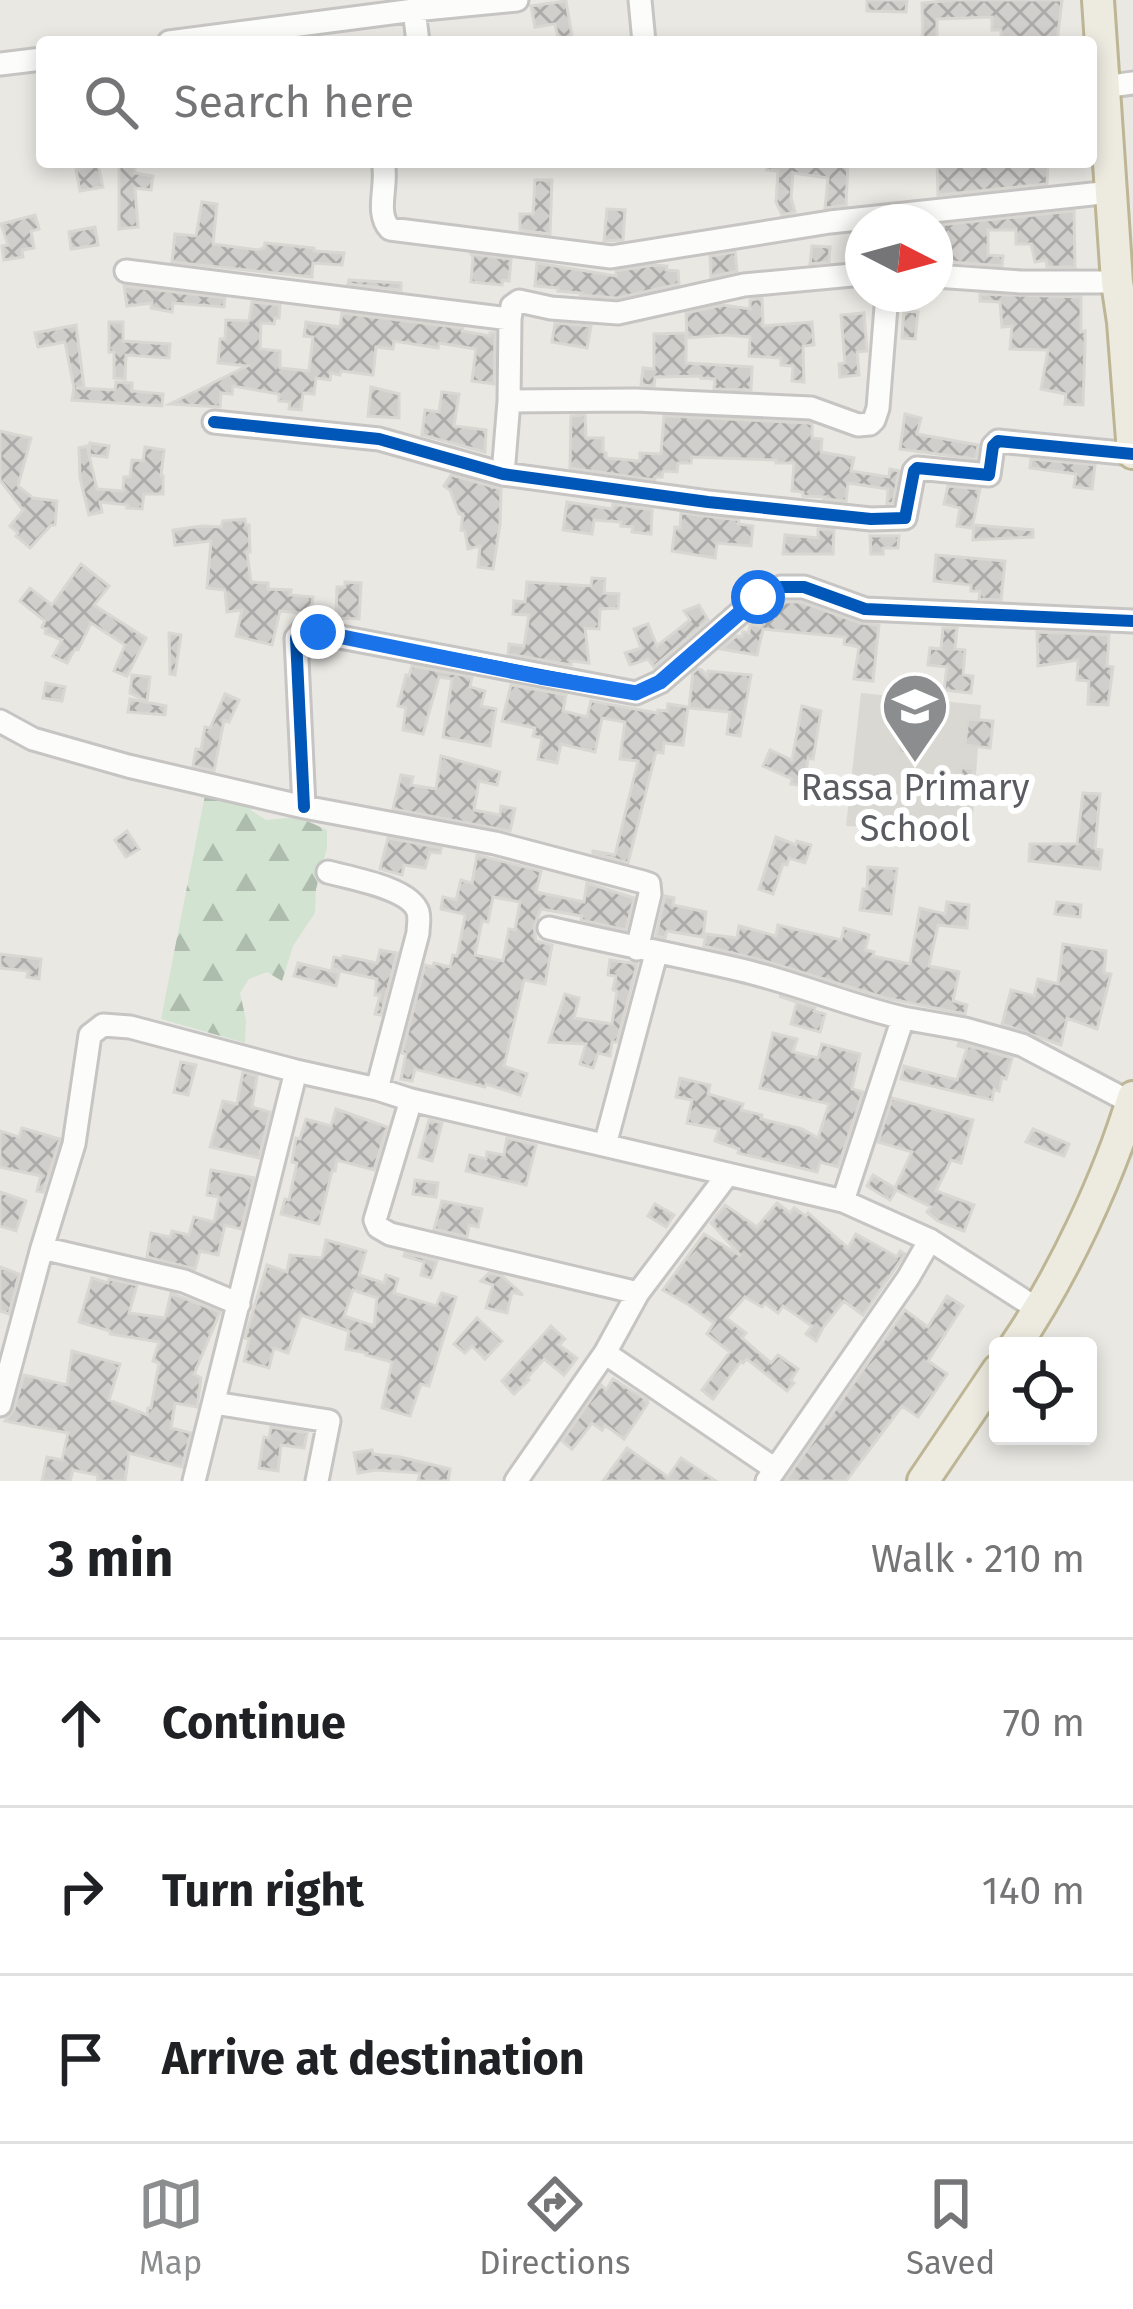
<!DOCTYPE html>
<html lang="en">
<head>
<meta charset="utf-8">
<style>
  body { margin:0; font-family:"Fira Sans",sans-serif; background:#f2f2f2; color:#202124 }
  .controls { position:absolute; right:36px; bottom:36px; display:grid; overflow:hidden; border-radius:12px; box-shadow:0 6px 18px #0003 }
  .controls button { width:108px; height:108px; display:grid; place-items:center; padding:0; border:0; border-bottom:3px solid #e0e0e0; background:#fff; color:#202124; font:60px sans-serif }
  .compass { position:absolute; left:845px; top:204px; width:108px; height:108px; border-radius:50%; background:#fff; box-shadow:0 6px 18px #0003; rotate:96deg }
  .stop { position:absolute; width:36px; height:36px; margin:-27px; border:9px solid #1a73e8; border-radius:50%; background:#fff }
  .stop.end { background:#1a73e8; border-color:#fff; box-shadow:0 3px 12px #0008 }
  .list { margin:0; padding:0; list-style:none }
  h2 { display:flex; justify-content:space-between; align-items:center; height:156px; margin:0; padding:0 48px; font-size:51px }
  h2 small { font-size:39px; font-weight:400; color:#757577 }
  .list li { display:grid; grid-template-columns:78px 1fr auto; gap:36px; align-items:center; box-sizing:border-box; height:168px; padding:0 48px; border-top:3px solid #e0e0e0 }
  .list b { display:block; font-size:45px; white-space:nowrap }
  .list em { font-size:39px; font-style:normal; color:#757577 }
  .icon { flex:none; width:66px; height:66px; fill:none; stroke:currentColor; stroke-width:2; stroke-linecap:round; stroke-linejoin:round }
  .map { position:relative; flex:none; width:1133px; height:1481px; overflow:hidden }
  .search { position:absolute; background:#fff; box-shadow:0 6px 18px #0003; left:36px; right:36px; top:36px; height:132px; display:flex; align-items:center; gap:30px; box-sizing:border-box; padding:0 42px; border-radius:12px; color:#757577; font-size:45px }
  .sheet { height:660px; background:#fff }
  nav { display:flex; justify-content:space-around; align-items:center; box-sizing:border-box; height:168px; border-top:3px solid #e0e0e0; background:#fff; font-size:33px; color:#757577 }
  nav a { display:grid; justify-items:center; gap:6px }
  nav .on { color:#8c8d8e }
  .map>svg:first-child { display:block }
  .education { fill:#d9d8d2 }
  .forest { fill:url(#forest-firs) }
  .building { fill:url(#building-cross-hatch); stroke:#d8d7d2; stroke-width:3; fill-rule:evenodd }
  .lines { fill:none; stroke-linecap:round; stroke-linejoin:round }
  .minor-casing { stroke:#c6c5c4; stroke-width:27 }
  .highway-casing { stroke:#bdb594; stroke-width:36 }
  .minor { stroke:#fcfcfb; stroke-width:21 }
  .highway { stroke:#edebe0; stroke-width:30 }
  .cycleway-casing { stroke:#fff; stroke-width:20 }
  .cycleway { stroke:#0057b8; stroke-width:12 }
  .route { stroke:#1a73e8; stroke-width:15 }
  .labels { text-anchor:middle; stroke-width:12; stroke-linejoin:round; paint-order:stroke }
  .poi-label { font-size:36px; fill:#5a5c61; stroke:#fff }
</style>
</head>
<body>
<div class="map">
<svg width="1133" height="1481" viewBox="0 0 1133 1481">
  <defs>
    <pattern id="forest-firs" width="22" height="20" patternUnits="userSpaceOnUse" patternTransform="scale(3)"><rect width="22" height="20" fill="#d2e4d1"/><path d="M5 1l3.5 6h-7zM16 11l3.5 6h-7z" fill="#adbcad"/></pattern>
    <pattern id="building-cross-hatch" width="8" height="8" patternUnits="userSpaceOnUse" patternTransform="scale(3)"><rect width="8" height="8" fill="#d0cfcc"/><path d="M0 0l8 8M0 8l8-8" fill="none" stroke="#acaba9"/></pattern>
  </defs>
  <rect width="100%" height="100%" fill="#e9e8e3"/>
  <path class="education" d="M861,693l120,12 -9,126 -126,-5z"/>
  <path class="forest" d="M205,795l41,6 6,10 14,9 32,-3 29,13v18l-11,41 -1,24 -22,33 -11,35 -15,-9 -18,7 -9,14 6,27 -1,23 -84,-24z"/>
  <path class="building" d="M867,0h40l-1,12 -39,-1z
    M955,0h107l-5,42h-56v-12h-9v-13l-55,2v23h-14l-1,-39z
    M566,1l7,41h-14l-4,-18 -20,3 -4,-21z
    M119,162h16v11l18,3 -2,14 -16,-2 3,39 -19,2z
    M768,162h80l-2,43 -21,3 3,-30 -35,-5 -2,25 4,14 -13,3 -6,-13 2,-31 -11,-1z
    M937,162h111l-1,22 -109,11z
    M98,165l5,22 -23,4 -4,-21z
    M535,180h17l-2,54 -30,-4v-16h13z
    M202,202l15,2 -4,40 45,6 6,-2 1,-5 49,5v3l30,2 -2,12 -29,-2 -1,14 -140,-15 3,-28 21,2z
    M607,209l18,1 -2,30 -19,1z
    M1074,211l1,56h-28l-1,-7 -11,2 -4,-18h-15v-14h-28v25l15,1 -1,10 -62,-5 3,-35 -4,-1z
    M35,215l4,14 -8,2 3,17 -12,2 1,7 -19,3 -2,-14 6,-1 -7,-21z
    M95,227l3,18 -27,4 -2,-17z
    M812,246l18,1 -1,15 -19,2z
    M735,252l2,19 -26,6 -1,-21z
    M471,254l40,5 -2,22 -6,-1 -1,5 -31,-3 2,-25z
    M537,263l79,13v-5l38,-6 13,1 -1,4 12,1 1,13 -62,14 -36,-3 1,-2 -24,-2v-3l-23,-2z
    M349,280l52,3v7l-53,-6z
    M124,286l101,12 -1,9 -51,-4 -1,9 -21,-4 1,-5 -25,3z
    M980,294l101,3v35l4,-1v13l-2,61 -18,-1 1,-10 -25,-5 7,-39 -38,-1 2,-23 -10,1 -2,-25 -20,-1z
    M762,298l1,28 49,-4 2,23 -11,1 1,36 -12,-1 1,-15 -12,-1v-7l-32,-2 1,-19 -25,-2 -38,3 -1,-25 37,-8 27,4v-9z
    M252,302l28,3 -1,13h-4l-1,6 -13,-1 -1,26 20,2v17l29,3 4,-34 -9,-1 2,-14 34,5 2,-14 121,15 -1,3 28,5v-3h5l-1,51 -22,-3 4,-32 -37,-6 -1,5 -44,-7 -1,8 -17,-2 -3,28 -32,-4 -1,4 -9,-2 -1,7 -14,-2 -2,16 -11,-1 -2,17 -12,-1 1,-7 -11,-1v-7l-46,-8 -1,8 -11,-1 -1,14 -50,-3 77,-38 -29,-3 2,-24h5l1,-19 23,1z
    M904,311l14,1 -3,27 -13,-1z
    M864,313l3,38 -10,1 2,23 -19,2 -1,-13 6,-1 -4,-48z
    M109,322h14v19l47,3 -1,14 -43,-3 -1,24 -11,-1v-26h-5z
    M555,323l36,3 -4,22 -35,-6z
    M76,325l8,62 -8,1 39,2 1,-8 16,1v8l31,3 -1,12 -90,-6 2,-12 -9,-46 -27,5 -3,-14z
    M686,333v30l66,4 -1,23 -37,-1 1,-10 -14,-1v-2l-46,1 -1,9 -13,-1 2,-17 11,1v-35z
    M371,387l28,7v24l-31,-2z
    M442,392l17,2 -5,32 32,4 -1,22 -63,-17 3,-25 14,2z
    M905,414l16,4 -4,16 61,11 -2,14 -76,-10z
    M585,415l1,23h17v14l3,1v5l34,3v-8l21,1 3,-38 144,7 4,1v14l10,1 -1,13 33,6 -3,13 38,6 1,-8 9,2 -6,32 -6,1 1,-15 -40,-6 -2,18 -22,-2 1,-2 -22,-1v-4l-11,-1 2,-28h-18v-3l-84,-3 -1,6h-13l-1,9 -14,-1 -1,6h-7v3l-85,-12 1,-52z
    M0,431l31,7 -13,48 15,12 24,3 -2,24h-4l-21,23 -14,-12 2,-3 -8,-7 13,-16 -23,-30z
    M90,443l19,3 -2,11 -18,-2 8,34 26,2 1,-14h6l2,-17 11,1 2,-14 19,3 -3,26h2v18h-19l-2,15 -15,-1 1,-3 -28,-3 2,10 -13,3 -9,-37 -1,-30 8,-2 2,8z
    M1031,459l64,6 -3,24 -18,-2 2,-13 -46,-6z
    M451,475l50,14 -1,35 -7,45 -15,-2 2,-21 -12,3 -3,-18 -4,-1 2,-16h-4l-9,-24 -6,-4z
    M948,486l32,3 -8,39 -15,-2 3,-18 -16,-4z
    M567,502l45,7 1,-5 39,6 -1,24 -19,-2 1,-5 -12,-1v-4l-27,-2 -2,14 -29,-4z
    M681,513l58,7 -1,4 15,2 -2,20 -34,-3 -2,15 -43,-7 3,-24 5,1z
    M245,519l1,6h3l1,27h-3l4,30 17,1v6l23,1 -1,5 23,2 -2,17 -31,-3 -8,34 -36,-9 6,-26 -15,2 -2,-22 -18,-2 4,-47 -36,4 -2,-15 29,-4 19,1 2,-6z
    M974,525l59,5v7l-60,3z
    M818,529l16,1 -1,24h-50l2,-19 33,3z
    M870,536h29l-1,12h-15v6h-12z
    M936,555l69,6 -4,39 -22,-1 1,-8h-9v-6l-37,-4z
    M81,564l28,22 -15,19 52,33 -19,38 -13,-5 11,-26 -34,-22 -13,27 -3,-1 -8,14 -14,-7 9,-16 -17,-7 1,-4 -4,-2 3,-6 -25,-20 10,-13 22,17z
    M592,578l13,1 -1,14 15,1 -1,14 -18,1 -1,20 -14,-1 4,35 -18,-2v4l-63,-11 1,-10 15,2 5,-31 -16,-1 1,-13 11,1 2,-20 64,4z
    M345,582l16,1 -2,36 -23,-1 1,-31h8z
    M784,602h17l59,21 19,2 -6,56 -19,-2 5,-32 -15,-3 1,-7 -82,-8 -6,26 -36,-6 15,-13 6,1 1,-5 6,1 1,-9 10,2 1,-10 13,2 1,-12z
    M699,605l9,15 -54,47 -6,-8 -18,6 -5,-12 16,-5 -7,-19 14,-5 9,22 33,-26 -6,-9z
    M943,628h14l-2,21 10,1 -2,25 10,1 -2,17 -27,-3 3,-23 -19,-2 2,-17 11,1z
    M1037,632l72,3 -2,31 6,1 -5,38 -20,-1 1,-23 -12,-1 1,-20 -40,6z
    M169,633l12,2 -6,40 -5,-1z
    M412,666l60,11 -2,10 15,4 -4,15 15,3 -6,37 -47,-9 9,-58 -13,-2 -16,57 -20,-4 3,-22 -8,-2 8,-31 3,1z
    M697,669l5,1 5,6 1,-5 43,4 -11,61 -13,-2 3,-22 -41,-4 4,-35z
    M132,675l18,2 -3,24 -17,-8z
    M46,683l19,4 -3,14 -19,-3z
    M511,685l55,10 -3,16 24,6 4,-16 66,12 1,-3 9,1 1,-7 20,3 -5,38 -19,-2 -1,10 -7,-1 -28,111 -35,-10v-2l22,4 23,-94 -18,-2 5,-37 -23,-4 -7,34 -34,-8 -4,19 -19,-4 4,-21 -9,-2 2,-8 -33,-7z
    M225,694l14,6 -10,22 -5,-2 -10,51 -21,-5 3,-17 5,1 4,-23 5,1z
    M130,699l36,7 -1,9 -37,-3z
    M802,706l19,5 -8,48 -5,-1 -4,28 -13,-2 1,-5 -29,-13 7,-16 22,10z
    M898,713h16l1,40h-17z
    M968,719l25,2 -3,27 -25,-3z
    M441,756l59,16 -3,13 -18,-4 -5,29 26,5 1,-9 14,3 -5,22 -117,-22 8,-34 12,2 -2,8 25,4z
    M961,768h12l-2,30 -12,-1z
    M1083,793l17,1 -5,55 7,1 -2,19 -71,-8 1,-17h47z
    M127,831l12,18 -13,8 -11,-17z
    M776,837l20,8 1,-4 14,4 -6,18 -16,-5 -2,7 -4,-1 -10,30 -14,-5z
    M388,838l53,10 -1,5 -10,-1 -5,16 -21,-3 -2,10 -22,-6z
    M477,855l64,16 -5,21 48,10 3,-19 47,15 -8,32 -45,-10 1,-4 -41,-7 -7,17 2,15 16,4 -7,39 -21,-4 -20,86 23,8 -7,21 -34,-11 -1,3 -70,-18 -3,12 -11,-2 5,-25 -4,-1 23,-88 8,2 1,-4 16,4 3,-12 4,1 8,-39 -1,-3 -23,-5 2,-12 13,3 5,-20 11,3zM493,897l27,5 -5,28 -6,-1 -6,32 -28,-6 7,-34 6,1z
    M868,867l29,2 -6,45 -31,-4 3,-21h4z
    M665,896l9,2 -1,7 33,7 -3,25 -36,-6 -2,7 -9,-2z
    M947,902l22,3 -2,23 -29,-3 -9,41 30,6 -6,29 14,4 -2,9 -79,-16 -121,-37 -61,-15 2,-12 31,4 2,-12 37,10 2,-11 63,15 3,-12 25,7 -4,15 9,2 -1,4 37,8 10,-56 25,6z
    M1057,902l24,3 -1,12 -25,-3z
    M1063,944l43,7 -2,22 7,1 -14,55 -30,-11 -6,27 -59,-21 9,-34 23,6 4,-17 20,5z
    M380,950l17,3 -16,62 -6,-1 5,-19h-5l2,-16 -45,-10 2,-12 8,2 1,-3 34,7z
    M0,954l41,5 -2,20 -12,-2 1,-6 -28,-3z
    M610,960l27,4 -20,78h-5l-2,14 -12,-3 -5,15 -13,-4 6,-20 -37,-2 16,-48 14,4 -5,20 38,6 5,-33 -4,-1 3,-14 -8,-1z
    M298,963l41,10 -3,13 -42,-10z
    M779,996l36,12 -1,3 11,3 -5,18 -29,-8 6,-22z
    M773,1033l24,6 -4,13 25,6 4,-14 38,10 -8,35 11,3 -25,75 -18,-5 -3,10 -79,-19 1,-4 -24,-8 4,-12 -32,-6 5,-23 -16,-3 4,-19 30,7 -2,9 35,10 -2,6 21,5 -1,4 41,10 16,9 11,-34 -69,-16z
    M959,1043l53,15 -6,21 -4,-2 -3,14 -5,-2 -2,11 -91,-21 3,-13 53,14 10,-32 -9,-2z
    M181,1062l15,3 -8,30 -14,-3z
    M243,1072l14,4 -5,31 18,5 -11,46 -49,-11 13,-46 14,3z
    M892,1098l81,22 -12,43 -10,-3 -15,31 38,14 -10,26 -26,-10 -11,-9 4,-5 -35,-17 -6,10 -23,-14 6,-11 22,13 17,-36 -34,-10z
    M336,1109l51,18 -13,43 -37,-10 -2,11h-3l-13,53 -38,-10 4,-15 4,1 8,-37 -5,-1 4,-24 4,1 6,-20 25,7z
    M429,1120l13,3 -10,38 -13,-4z
    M22,1128l38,11 -17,53 -6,-1 4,-15 -41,-9v-36l19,6z
    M1033,1129l36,15 -5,12 -38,-14z
    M507,1138l29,7 -10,40 -60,-14 4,-16 16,4 1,-7 17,3z
    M211,1170l43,8 -13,51 -16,-4 -7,30 -18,-4 -5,18 -48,-12 4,-24 19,4 2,-6 17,4 5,-18 20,5 5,-25 -12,-2z
    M415,1180l23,3 -2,14 -23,-3z
    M0,1192l26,9 -10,30 -16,-5z
    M442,1201l40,8 -4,18 -9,-2 -2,12 -33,-8z
    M777,1203l13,10 4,-5 12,8 2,-3 40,35 8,-14 41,23 3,-6 5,3 -42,61 -19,-14 -20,25 -8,15 -10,-7 6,-8 -29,-20 -5,7 -13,-10 -3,4 -17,-10 -19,21 20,15 -4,5 29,25 7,-8 20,14 -7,11 3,3 -7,8 -40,-32 -4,4 -2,-2 -28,38 -11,-9 28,-38 -23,-18 7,-11 -25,-18 -26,-15 41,-56 37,22 -30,-33 14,-18 32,22z
    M655,1204l19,11 -8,12 -18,-11z
    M326,1240l40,11 -7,24 25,8 2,-8 12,4 -4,14 42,13 6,-13 14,4 -27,89 -8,-2 -11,32 -28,-8 10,-46 -26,-7 1,-2 -21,-4 3,-18 -48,-16 -13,38 -14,-5 -5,20 -25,-7 5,-22 -4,-1 22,-73 20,7 3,-17 32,3zM353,1290l24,8 -3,28 -30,-10z
    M405,1253l32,8 -6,17 -10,-3 3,-13 -20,-6z
    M0,1267l19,7 -10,40 -9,-3z
    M489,1273l13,3 21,19 -11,-3 -5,21 -21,-5 7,-23 -12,-4z
    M92,1278l16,5 1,-4 28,6 -8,28 36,5 6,-25 49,19 -26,62 7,4 -4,29 -22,-4 -4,25 20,5 -9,34 -53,-14 -4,28h-27l-1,-6 -24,-5 -3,11h-28l5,-24 15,3 6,-27 -63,-12 9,-12 10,-34 43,10 5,-34 48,13 -11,36 38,15 1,-7h3l8,-45 -6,-2 6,-19 -49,-8v-3l-31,-9z
    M947,1296l16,10 -35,55 19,13 -29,43 -16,-11 -56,75h-61l120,-171 23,17z
    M477,1318l25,23 -17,18 -13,-13 -7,7 -11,-9z
    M551,1326l14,13 -6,6 18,13 -13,17 -20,-16 -17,19 2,2 -15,14 -12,-13z
    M613,1379l34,21 -2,1 3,2 -24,36 -19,-14 -3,5 -10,-7 -20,26 -10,-8 39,-56 5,5z
    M271,1427l36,6 -3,15 -23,-3 -3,26 -19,-3 5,-31 5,1z
    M627,1448l41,29 13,-19 35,23h-113z
    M372,1450l1,4 27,3 50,12 -2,12h-30l2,-8 -44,-3 -18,3 -4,-20z"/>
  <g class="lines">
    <defs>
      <path id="minor" d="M640,0l4,42
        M414,10l4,32
        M169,42l245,-32 103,-10
        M0,64l42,-5
        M1104,87l29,-4
        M383,162c6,22 -9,50 7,67l221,28 219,-35 281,-30
        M126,271l384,48 2,-13 7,-5 32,7 67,5 126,-28 119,-11
        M935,276l86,6h96
        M509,401l126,-1 176,8 47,17 12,-1 4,-4 4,-12 9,-114
        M214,422l165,17 124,35 205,28 163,17 34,-1 9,-47 3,-3 72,7 4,-29 5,-5 135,13
        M503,474l6,-73 1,-82
        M0,721l33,18 95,27 176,41 191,36 148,39 6,2 1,10 -13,55
        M304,807l-8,-169 7,-8 333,63 24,-11 98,-85 23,-10h23l61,22 268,12
        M328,872c22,6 83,16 90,40 2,7 0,14 0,21l-41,156 34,11 432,101 87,39 109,70
        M549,928c64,15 128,27 192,42 55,13 107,35 162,48
        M411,1100l-36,120 3,7 12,7 248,59
        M605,1145l51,-191
        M843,1201l60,-183 62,11 57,16 110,58
        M42,1248l32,-104 16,-109 13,-10 27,2 166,44
        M605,1353l170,116
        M214,1403l115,18 -12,60
        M0,1405l42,-157 142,33 55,23
        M194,1481l102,-410 81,18
        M516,1481l89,-128 33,-60 90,-119
        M767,1481l141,-203 22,-38"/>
      <path id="highway" d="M1098,0l19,282 6,40 10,131
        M1015,1346c47,-69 94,-168 118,-249
        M923,1481l75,-111"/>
    </defs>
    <use href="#minor" class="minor-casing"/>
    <use href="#highway" class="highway-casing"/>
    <use href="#minor" class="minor"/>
    <use href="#highway" class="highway"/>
    <defs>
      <path id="cycleway" d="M214,422l165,17 124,35 205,28 163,17 34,-1 9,-47 3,-3 72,7 4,-29 5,-5 135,13
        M304,807l-8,-169 7,-8 333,63 24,-11 98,-85 23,-10h23l61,22 268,12"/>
    </defs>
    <use href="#cycleway" class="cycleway-casing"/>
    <use href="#cycleway" class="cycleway"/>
  </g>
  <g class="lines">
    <path class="route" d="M318,632l222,45 96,16 24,-11 98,-85"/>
  </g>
  <defs>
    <symbol id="school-pin" viewBox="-11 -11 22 30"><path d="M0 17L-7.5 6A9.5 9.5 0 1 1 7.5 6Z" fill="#8c8d8e" stroke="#fff"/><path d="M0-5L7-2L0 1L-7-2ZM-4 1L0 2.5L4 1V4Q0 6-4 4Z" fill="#fff"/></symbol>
  </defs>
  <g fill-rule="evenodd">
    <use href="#school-pin" x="877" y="668" width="76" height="104"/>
  </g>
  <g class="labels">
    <g class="poi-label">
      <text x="915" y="800">Rassa Primary<tspan x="915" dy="41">School</tspan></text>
    </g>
  </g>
</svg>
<div class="controls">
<button><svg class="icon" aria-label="locate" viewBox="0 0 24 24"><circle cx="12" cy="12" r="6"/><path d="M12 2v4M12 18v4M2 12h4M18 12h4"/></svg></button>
</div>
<svg class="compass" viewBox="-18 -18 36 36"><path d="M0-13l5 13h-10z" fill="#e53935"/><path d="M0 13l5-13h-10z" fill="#757577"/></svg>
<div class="stop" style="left:758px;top:597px"></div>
<div class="stop end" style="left:318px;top:632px"></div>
<div class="search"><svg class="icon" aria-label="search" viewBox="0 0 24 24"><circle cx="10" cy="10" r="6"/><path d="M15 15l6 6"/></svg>Search here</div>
</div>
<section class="sheet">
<h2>3 min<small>Walk · 210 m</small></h2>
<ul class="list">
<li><svg class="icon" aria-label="ahead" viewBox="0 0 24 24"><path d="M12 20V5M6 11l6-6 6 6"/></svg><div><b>Continue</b></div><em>70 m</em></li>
<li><svg class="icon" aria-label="right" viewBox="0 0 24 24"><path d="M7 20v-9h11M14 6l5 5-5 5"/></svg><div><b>Turn right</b></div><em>140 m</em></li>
<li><svg class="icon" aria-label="arrive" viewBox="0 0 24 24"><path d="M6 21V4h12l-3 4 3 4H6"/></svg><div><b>Arrive at destination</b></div></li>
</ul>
</section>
<nav>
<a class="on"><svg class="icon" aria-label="map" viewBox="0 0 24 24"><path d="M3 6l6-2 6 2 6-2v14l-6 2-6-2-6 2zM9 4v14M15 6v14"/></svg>Map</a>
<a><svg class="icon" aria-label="directions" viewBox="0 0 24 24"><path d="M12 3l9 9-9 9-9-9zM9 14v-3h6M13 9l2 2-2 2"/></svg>Directions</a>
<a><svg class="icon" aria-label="saved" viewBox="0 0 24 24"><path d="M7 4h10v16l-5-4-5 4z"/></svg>Saved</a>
</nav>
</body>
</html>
